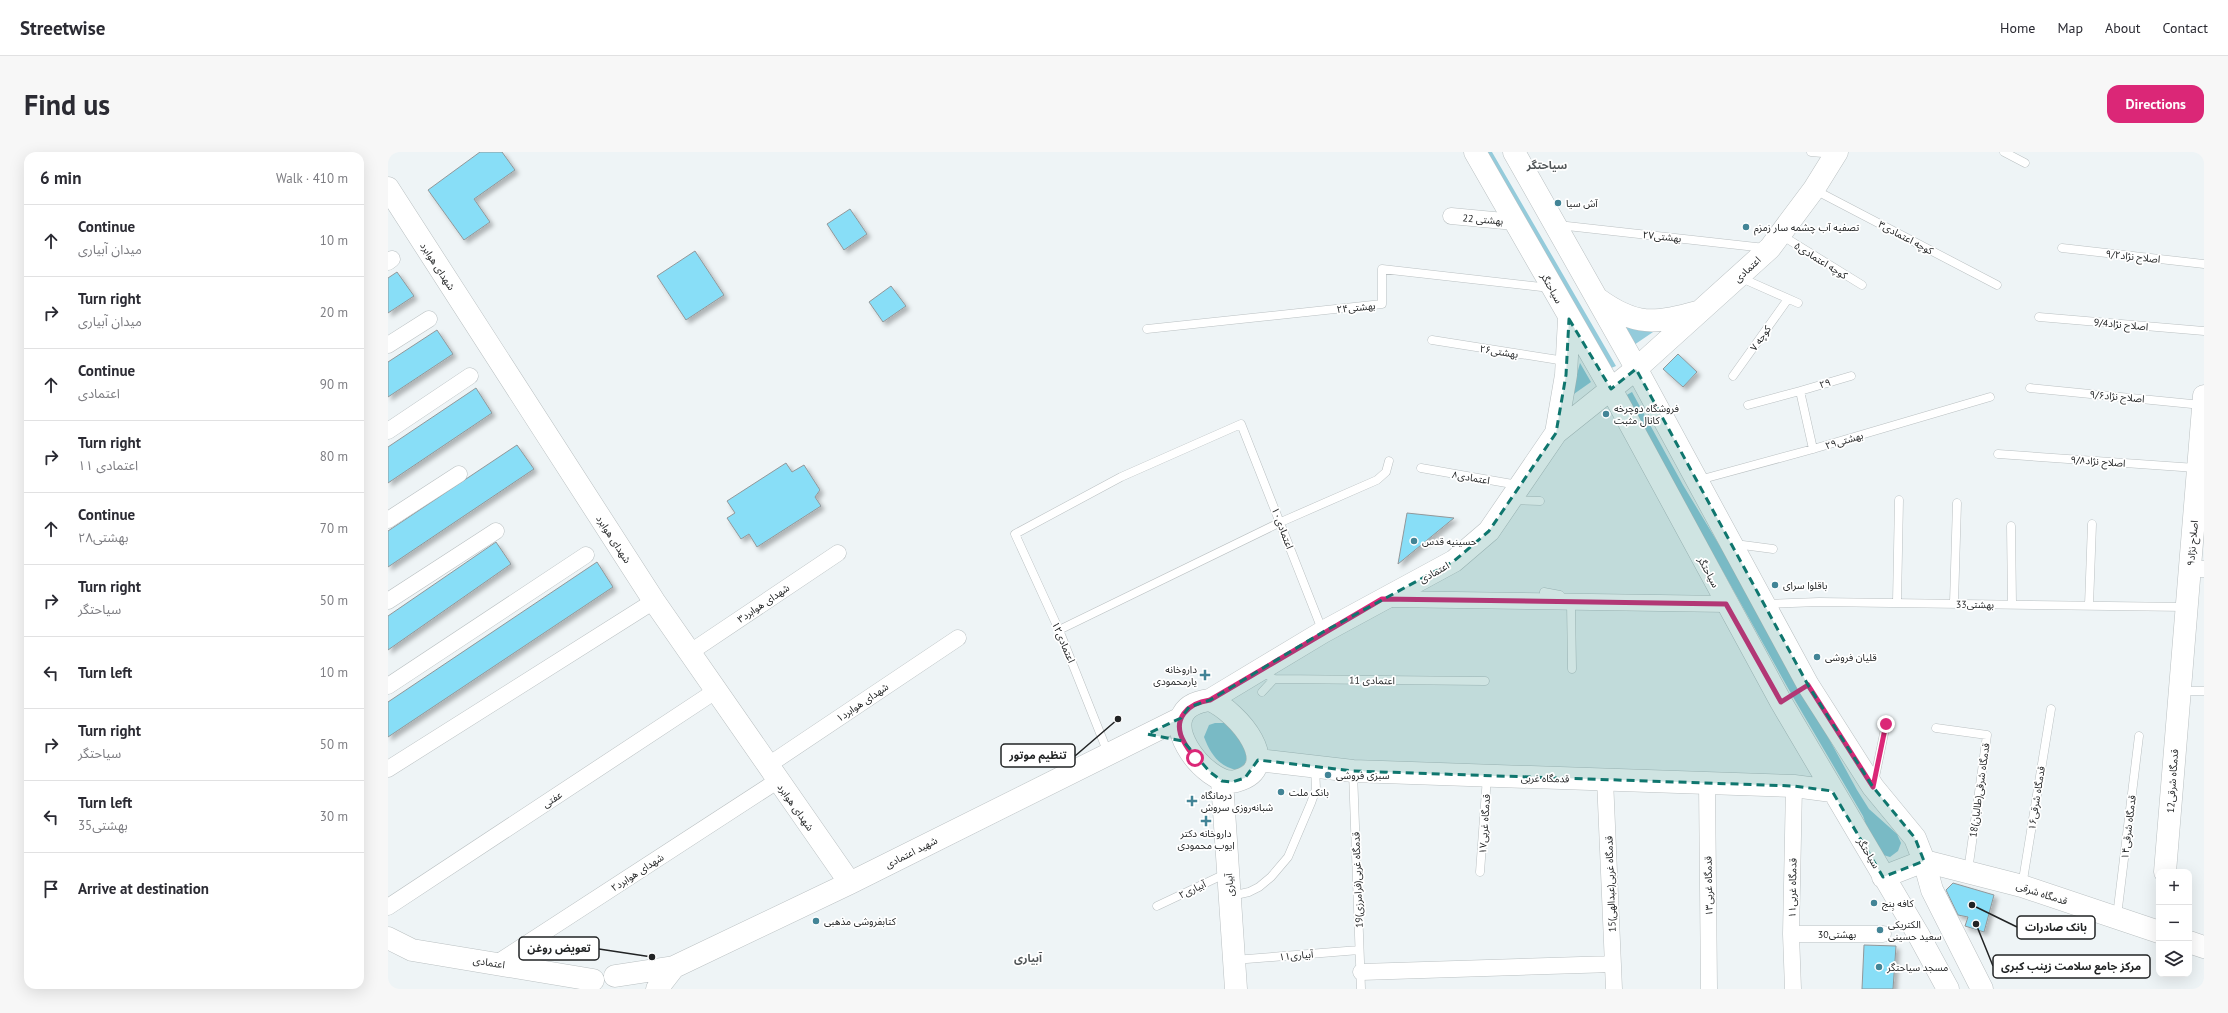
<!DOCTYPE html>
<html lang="en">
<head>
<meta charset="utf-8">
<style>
  body { margin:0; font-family:"PT Sans","Noto Sans Arabic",sans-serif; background:#f7f7f7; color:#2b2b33 }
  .controls { position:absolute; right:12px; bottom:12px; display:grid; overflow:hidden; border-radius:8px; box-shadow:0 4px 16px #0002 }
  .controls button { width:36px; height:36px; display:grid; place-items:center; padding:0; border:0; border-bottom:1px solid #e1e1e2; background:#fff; color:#2b2b33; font:20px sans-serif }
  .stop { position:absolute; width:12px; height:12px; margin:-9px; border:3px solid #db2777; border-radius:50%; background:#fff }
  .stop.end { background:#db2777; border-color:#fff; box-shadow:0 1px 4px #0008 }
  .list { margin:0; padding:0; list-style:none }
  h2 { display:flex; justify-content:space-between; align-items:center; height:52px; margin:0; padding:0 16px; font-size:17px }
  h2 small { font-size:13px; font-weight:400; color:#7c7c81 }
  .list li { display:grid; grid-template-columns:26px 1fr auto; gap:12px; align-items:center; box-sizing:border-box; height:72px; padding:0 16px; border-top:1px solid #e1e1e2 }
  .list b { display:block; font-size:15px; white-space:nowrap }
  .list p { margin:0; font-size:13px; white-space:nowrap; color:#7c7c81 }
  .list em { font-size:13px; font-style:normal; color:#7c7c81 }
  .icon { flex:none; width:22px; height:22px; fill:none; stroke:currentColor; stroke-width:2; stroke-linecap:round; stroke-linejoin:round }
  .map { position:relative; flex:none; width:1816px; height:837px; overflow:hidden; border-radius:12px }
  header { display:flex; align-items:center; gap:24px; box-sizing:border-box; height:56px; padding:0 20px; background:#fff; border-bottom:1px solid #e1e1e2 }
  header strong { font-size:19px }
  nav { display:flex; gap:22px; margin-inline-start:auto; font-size:14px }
  .intro { display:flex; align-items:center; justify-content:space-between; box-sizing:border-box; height:96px; padding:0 24px }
  h1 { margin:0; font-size:28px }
  .button { padding:10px 18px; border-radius:12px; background:#db2777; color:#fff; font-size:14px; font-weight:700 }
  main { display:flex; gap:24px; padding:0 24px }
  aside { flex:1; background:#fff; border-radius:12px; box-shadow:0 4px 16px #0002 }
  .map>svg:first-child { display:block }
  .green { fill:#94cbdb }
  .building { fill:#88def7; stroke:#929799; filter:url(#shadow) }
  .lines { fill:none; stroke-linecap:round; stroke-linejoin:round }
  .lane-casing { stroke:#bac0c2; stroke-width:9 }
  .street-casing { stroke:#bac0c2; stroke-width:17 }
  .secondary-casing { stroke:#bac0c2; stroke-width:23 }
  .lane { stroke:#fff; stroke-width:8 }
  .street { stroke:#fff; stroke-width:16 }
  .secondary { stroke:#fff; stroke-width:22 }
  .route { stroke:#db2777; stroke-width:5 }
  .marked { fill:#0f766e; fill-opacity:0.2; stroke:#0f766e; stroke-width:3; stroke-dasharray:8 5; stroke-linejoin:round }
  .poi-dot { fill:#428496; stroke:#fff; stroke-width:1.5 }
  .labels { text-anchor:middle; stroke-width:3.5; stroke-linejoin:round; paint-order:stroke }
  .poi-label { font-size:10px; fill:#212324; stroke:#fff; text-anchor:start }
  .street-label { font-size:10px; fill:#212324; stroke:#fff }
  .neighbourhood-label { font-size:11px; font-weight:bold; fill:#505557; stroke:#fff }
  .leader { fill:none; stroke:#212324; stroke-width:1.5 }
  .callout-dot { fill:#212324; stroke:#fff; stroke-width:1.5 }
  .callout { fill:#fff; stroke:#212324; stroke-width:1.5 }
  .callout-label { font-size:11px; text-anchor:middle; font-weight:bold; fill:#212324 }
</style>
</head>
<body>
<header>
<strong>Streetwise</strong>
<nav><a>Home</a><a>Map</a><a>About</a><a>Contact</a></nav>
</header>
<div class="intro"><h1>Find us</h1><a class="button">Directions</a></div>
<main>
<aside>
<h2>6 min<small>Walk · 410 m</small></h2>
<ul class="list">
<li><svg class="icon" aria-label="ahead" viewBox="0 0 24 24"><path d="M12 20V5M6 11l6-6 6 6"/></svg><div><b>Continue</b><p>میدان آبیاری</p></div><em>10 m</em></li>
<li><svg class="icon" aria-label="right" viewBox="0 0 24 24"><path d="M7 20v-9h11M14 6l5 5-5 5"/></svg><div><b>Turn right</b><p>میدان آبیاری</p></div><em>20 m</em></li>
<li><svg class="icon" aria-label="ahead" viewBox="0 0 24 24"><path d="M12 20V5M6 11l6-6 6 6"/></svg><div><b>Continue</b><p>اعتمادی</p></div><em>90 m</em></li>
<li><svg class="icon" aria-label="right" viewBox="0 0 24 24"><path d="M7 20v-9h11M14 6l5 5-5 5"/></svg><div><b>Turn right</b><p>۱۱ اعتمادی</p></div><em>80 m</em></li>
<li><svg class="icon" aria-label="ahead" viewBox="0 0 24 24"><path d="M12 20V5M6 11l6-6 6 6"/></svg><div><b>Continue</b><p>۲۸بهشتی</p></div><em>70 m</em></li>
<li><svg class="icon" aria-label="right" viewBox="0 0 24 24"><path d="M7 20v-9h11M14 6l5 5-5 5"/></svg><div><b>Turn right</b><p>سیاحتگر</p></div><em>50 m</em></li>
<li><svg class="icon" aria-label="left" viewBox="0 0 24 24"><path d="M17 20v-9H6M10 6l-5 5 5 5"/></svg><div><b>Turn left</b></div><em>10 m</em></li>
<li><svg class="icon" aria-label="right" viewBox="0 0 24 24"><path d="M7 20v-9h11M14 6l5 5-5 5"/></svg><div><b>Turn right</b><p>سیاحتگر</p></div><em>50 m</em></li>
<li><svg class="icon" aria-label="left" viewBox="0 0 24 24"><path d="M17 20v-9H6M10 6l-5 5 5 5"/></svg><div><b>Turn left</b><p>بهشتی35</p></div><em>30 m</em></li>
<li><svg class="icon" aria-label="arrive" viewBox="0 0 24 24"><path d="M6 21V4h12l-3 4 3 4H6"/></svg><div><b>Arrive at destination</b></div></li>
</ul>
</aside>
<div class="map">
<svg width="1816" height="837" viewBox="0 0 1816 837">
  <defs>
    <filter id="shadow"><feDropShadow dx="3.5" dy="3.5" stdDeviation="2" flood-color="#0004"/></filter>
  </defs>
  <rect width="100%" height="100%" fill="#eef4f6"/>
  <path class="green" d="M1095,0h9l124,214 -7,3z
    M1233,170l35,8 -22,15z
    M1192,211l11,19 -20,14z
    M1244,240l51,93 75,124 99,181 12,19 28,25 4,9 -3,8 -8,6 -10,-3 -8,-12 -9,-26 -70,-119 -168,-301z
    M827,571h9l15,12 9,18 -3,11 -8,6c-18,-3 -27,-17 -33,-33l5,-12z"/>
  <path class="building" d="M92,0h22l13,18 -41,29 16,23 -26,18 -36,-50z
    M462,57l17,25 -23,16 -17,-26z
    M307,99l29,44 -38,25 -29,-44z
    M9,120l17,24 -26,17v-35z
    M503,134l15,20 -23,16 -14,-20z
    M49,178l16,24 -65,43v-35z
    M1290,202l19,18 -14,15 -20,-18z
    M88,236l16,25 -104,70v-36z
    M129,293l17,24 -146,98v-36z
    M398,311l6,9 12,-7 16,25 -5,7 6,9 -64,41 -8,-13 -8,5 -14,-21 8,-5 -8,-12z
    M1019,361l47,5 -56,46z
    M108,390l15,22 -123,86v-34z
    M209,410l16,25 -225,150v-35z
    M1565,731l41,12 -10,37 -19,-6 3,-9 -10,-2 -12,-25z
    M1476,793l32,1 -3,43h-31z"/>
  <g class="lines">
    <defs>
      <path id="lane" d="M1423,0l23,2
        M1616,0l21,11
        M1427,38l182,95
        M1170,73l207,23
        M1393,83l81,50
        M1674,96l142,16
        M1351,125l59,26
        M1651,165l165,14
        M759,177l235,-25v-35l168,19
        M1044,188l133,21
        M1345,224l55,-77
        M1642,236l172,17
        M1412,239l51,-15
        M1360,253l52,-14 13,58
        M1610,302l198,14
        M1033,316l97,17
        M1311,328l114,-31 177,-52
        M1124,348l28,1
        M1623,374l1,78
        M1347,392l38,5
        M1156,440l16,3
        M1509,450l2,-102
        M1183,451l1,66
        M1566,451l3,-100
        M1379,452l52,-2 366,5
        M1701,453l3,-81
        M671,478l222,-108 96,-42 9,-8 3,-11
        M874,520l12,7 211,2
        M1792,539h24
        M874,540l12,-13
        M1548,576l51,7 -19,136
        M720,601l-49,-123 -44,-96 106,-57 120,-53 82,208
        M965,620l8,217
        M1486,630l12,-58
        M1092,720l7,-95
        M1634,734l29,-177
        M843,744l18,-4 10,-5 12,-10 17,-20 23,-54 5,-14 -1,-22
        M769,754l70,-33
        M1729,764l22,-180
        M846,808l125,-10"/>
      <path id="street" d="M1063,64l64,6
        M0,110l4,-3
        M0,193l41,-26
        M0,279l82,-55
        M0,368l71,-46
        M1802,417h14
        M998,447l341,5
        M0,449l108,-70
        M301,501l149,-100
        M0,534l198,-131
        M379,614l191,-128
        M0,617l266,-168
        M1217,627l9,210
        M1319,631l2,206
        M0,755l329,-217
        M1403,782h92
        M109,811l280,-182
        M973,820l252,-8
        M1405,837l-2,-55 3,-148"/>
      <path id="secondary" d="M1087,0l136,237 170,313 137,232 30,55
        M1126,0l116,205 178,328 65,102 42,51 9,23 8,29 50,99
        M0,36l266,413 196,282
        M1210,147c37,27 57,25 99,13
        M1168,281l10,-58 3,-56
        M822,548l113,-68 131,-71 35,-30 67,-98 80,-64 134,-121 44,-59 23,-37
        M822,548c27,11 76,68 26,81 -29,8 -93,-73 -26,-81z
        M870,608l95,11 441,15 38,5
        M834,629l14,208
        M1536,709l98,25 137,46
        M1777,720l39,-476
        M1495,725l41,-16
        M0,786l24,12 181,30
        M1801,790l15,5
        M227,824l59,-9 176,-84 331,-165
        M269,837l17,-22"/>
    </defs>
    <use href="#lane" class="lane-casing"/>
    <use href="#street" class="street-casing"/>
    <use href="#secondary" class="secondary-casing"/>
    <use href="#lane" class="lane"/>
    <use href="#street" class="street"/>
    <use href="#secondary" class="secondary"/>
  </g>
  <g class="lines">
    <path class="route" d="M807,606c-4,-5 -8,-10 -11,-16 -13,-23 4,-39 26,-42l172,-101 344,5 55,98 27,-17 65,102 13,-63"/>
  </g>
  <path class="marked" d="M1181,167l42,70 25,-20 172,316 65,102 42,51 9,23 -41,16 -51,-86 -38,-5 -441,-15 -95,-11 -13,18 -13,4 -10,-1 -12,-9 -27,-31 -36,-7 34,-16 8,-11 21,-7 113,-68 131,-71 35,-30 67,-98 10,-58z"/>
  <g class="poi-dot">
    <circle cx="1170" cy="51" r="4"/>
    <circle cx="1358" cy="75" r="4"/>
    <circle cx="1218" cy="262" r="4"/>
    <circle cx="1026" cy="389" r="4"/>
    <circle cx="1387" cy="433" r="4"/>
    <circle cx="1429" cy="505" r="4"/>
    <path d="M815 517h4v4h4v4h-4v4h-4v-4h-4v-4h4z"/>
    <circle cx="940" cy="623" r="4"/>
    <circle cx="893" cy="640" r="4"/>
    <path d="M802 643h4v4h4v4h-4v4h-4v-4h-4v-4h4z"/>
    <path d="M816 663h4v4h4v4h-4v4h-4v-4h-4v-4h4z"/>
    <circle cx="1486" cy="751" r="4"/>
    <circle cx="428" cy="769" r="4"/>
    <circle cx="1492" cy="778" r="4"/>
    <circle cx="1491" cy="815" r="4"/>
  </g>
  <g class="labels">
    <g class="poi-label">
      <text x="1178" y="55">آش سیا</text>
      <text x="1366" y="79">تصفیه آب چشمه سار زمزم</text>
      <text x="1226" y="260">فروشگاه دوچرخه<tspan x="1226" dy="12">کانال مثبت</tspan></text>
      <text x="1034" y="393">حسینیه قدس</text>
      <text x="1395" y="437">باقلوا سرای</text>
      <text x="1437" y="509">قلیان فروشی</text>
      <text x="809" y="521" text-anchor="end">داروخانه<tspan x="809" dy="12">یارمحمودی</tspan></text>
      <text x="948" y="627">سبزی فروشی</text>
      <text x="901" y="644">بانک ملت</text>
      <text x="813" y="647">درمانگاه<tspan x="813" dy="12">شبانه‌روزی سروش</tspan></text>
      <text x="818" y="685" text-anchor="middle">داروخانه دکتر<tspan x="818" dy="12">ایوب محمودی</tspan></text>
      <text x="1494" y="755">کافه بِنج</text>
      <text x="436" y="773">کتابفروشی مذهبی</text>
      <text x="1500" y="776">الکتریکی<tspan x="1500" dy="12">سعید حسینی</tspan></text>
      <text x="1499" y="819">مسجد سیاحتگر</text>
    </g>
    <g class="street-label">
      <text transform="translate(1095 67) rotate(5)" y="4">22 بهشتی</text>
      <text transform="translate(1274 84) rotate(6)" y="4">۲۷بهشتی</text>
      <text transform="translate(1518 85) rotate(28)" y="4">کوچه اعتمادی۳</text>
      <text transform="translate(1745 104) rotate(6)" y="4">اصلاح نژاد۹/۲</text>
      <text transform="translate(1433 108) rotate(32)" y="4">کوچه اعتمادی۵</text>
      <text transform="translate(50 114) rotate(57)" y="4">شهدای هوابرد</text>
      <text transform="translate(1359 117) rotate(-43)" y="4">اعتمادی</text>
      <text transform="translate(1164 136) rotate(61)" y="4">سیاحتگر</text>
      <text transform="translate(968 155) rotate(-6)" y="4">۲۴بهشتی</text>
      <text transform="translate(1733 172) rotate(5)" y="4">9/4اصلاح نژاد</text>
      <text transform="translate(1372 186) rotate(-55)" y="4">کوچه ۷</text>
      <text transform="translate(1111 199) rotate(9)" y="4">۲۶بهشتی</text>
      <text transform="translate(1437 231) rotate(-16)" y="4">۲۹</text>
      <text transform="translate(1729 244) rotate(5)" y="4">اصلاح نژاد۹/۶</text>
      <text transform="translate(1456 288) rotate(-17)" y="4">۲۹بهشتی</text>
      <text transform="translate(1710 309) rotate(4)" y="4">اصلاح نژاد۹/۸</text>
      <text transform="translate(1083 325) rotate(10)" y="4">اعتمادی۸</text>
      <text transform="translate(895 376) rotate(69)" y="4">اعتمادی۱۰</text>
      <text transform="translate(226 387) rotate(57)" y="4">شهدای هوابرد</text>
      <text transform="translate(1804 391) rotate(-85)" y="4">اصلاح نژاد۹</text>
      <text transform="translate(1046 420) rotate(-29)" y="4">اعتمادی</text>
      <text transform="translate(1321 420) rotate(62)" y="4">سیاحتگر</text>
      <text transform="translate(375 451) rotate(-34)" y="4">۳شهدای هوابرد</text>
      <text transform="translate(1587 452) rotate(1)" y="4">33بهشتی</text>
      <text transform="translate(676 490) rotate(67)" y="4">اعتمادی۱۲</text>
      <text transform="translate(984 528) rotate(1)" y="4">11 اعتمادی</text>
      <text transform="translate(474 550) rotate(-34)" y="4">شهدای هوابرد۱</text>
      <text transform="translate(1157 626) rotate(1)" y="4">قدمگاه غربی</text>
      <text transform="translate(1784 629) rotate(-86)" y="4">12قدمگاه شرقی</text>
      <text transform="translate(1591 638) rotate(-82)" y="4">18قدمگاه شرقی(طالبان)</text>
      <text transform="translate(1648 646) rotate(-81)" y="4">قدمگاه شرقی۱۶</text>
      <text transform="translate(164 647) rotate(-33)" y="4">عفتی</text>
      <text transform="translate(408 655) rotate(55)" y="4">شهدای هوابرد</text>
      <text transform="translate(1096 672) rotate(-86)" y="4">قدمگاه غربی۱۷</text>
      <text transform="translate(1740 675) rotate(-83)" y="4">قدمگاه شرقی۱۴</text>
      <text transform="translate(523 700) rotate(-27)" y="4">شهید اعتمادی</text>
      <text transform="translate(1481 701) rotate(59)" y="4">سیاحتگر</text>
      <text transform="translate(249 720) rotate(-33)" y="4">شهدای هوابرد۲</text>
      <text transform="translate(969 728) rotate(-92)" y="4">19قدمگاه غربی(فرامرزی)</text>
      <text transform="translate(1222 732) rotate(-92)" y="4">15قدمگاه غربی(عبدالهی)</text>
      <text transform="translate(841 733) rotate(-94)" y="4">آبیاری</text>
      <text transform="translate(1320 734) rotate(-91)" y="4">قدمگاه غربی۱۳</text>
      <text transform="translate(1404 736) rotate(-89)" y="4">قدمگاه غربی۱۱</text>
      <text transform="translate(804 737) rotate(-25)" y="4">آبیاری۲</text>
      <text transform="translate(1654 741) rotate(18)" y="4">قدمگاه شرقی</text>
      <text x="1449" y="786">30بهشتی</text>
      <text transform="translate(908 803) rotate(-5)" y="4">آبیاری۱۱</text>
      <text transform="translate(101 810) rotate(9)" y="4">اعتمادی</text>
    </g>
    <g class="neighbourhood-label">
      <text x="1159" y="17">سیاحتگر</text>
      <text x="640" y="810">آبیاری</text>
    </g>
  </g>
  <path class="leader" d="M730 567L687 604M1584 753L1629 775M264 805L211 797M1588 772L1605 814"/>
  <g class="callout-dot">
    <circle cx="730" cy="567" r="4"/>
    <circle cx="1584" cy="753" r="4"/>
    <circle cx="264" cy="805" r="4"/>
    <circle cx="1588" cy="772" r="4"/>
  </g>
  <g class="callout">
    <rect x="613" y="592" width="74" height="23" rx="4"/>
    <rect x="1629" y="764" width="78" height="23" rx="4"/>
    <rect x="131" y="785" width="80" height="23" rx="4"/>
    <rect x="1605" y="803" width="157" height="23" rx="4"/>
  </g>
  <g class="callout-label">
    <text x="650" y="607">تنظیم موتور</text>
    <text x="1668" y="779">بانک صادرات</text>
    <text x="171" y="800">تعویض روغن</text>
    <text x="1683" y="818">مرکز جامع سلامت زینب کبری</text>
  </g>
</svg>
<div class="controls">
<button>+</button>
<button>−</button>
<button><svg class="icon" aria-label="layers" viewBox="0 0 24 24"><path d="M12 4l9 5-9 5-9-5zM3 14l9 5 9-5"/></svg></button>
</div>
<div class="stop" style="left:807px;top:606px"></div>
<div class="stop end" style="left:1498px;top:572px"></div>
</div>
</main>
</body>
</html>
